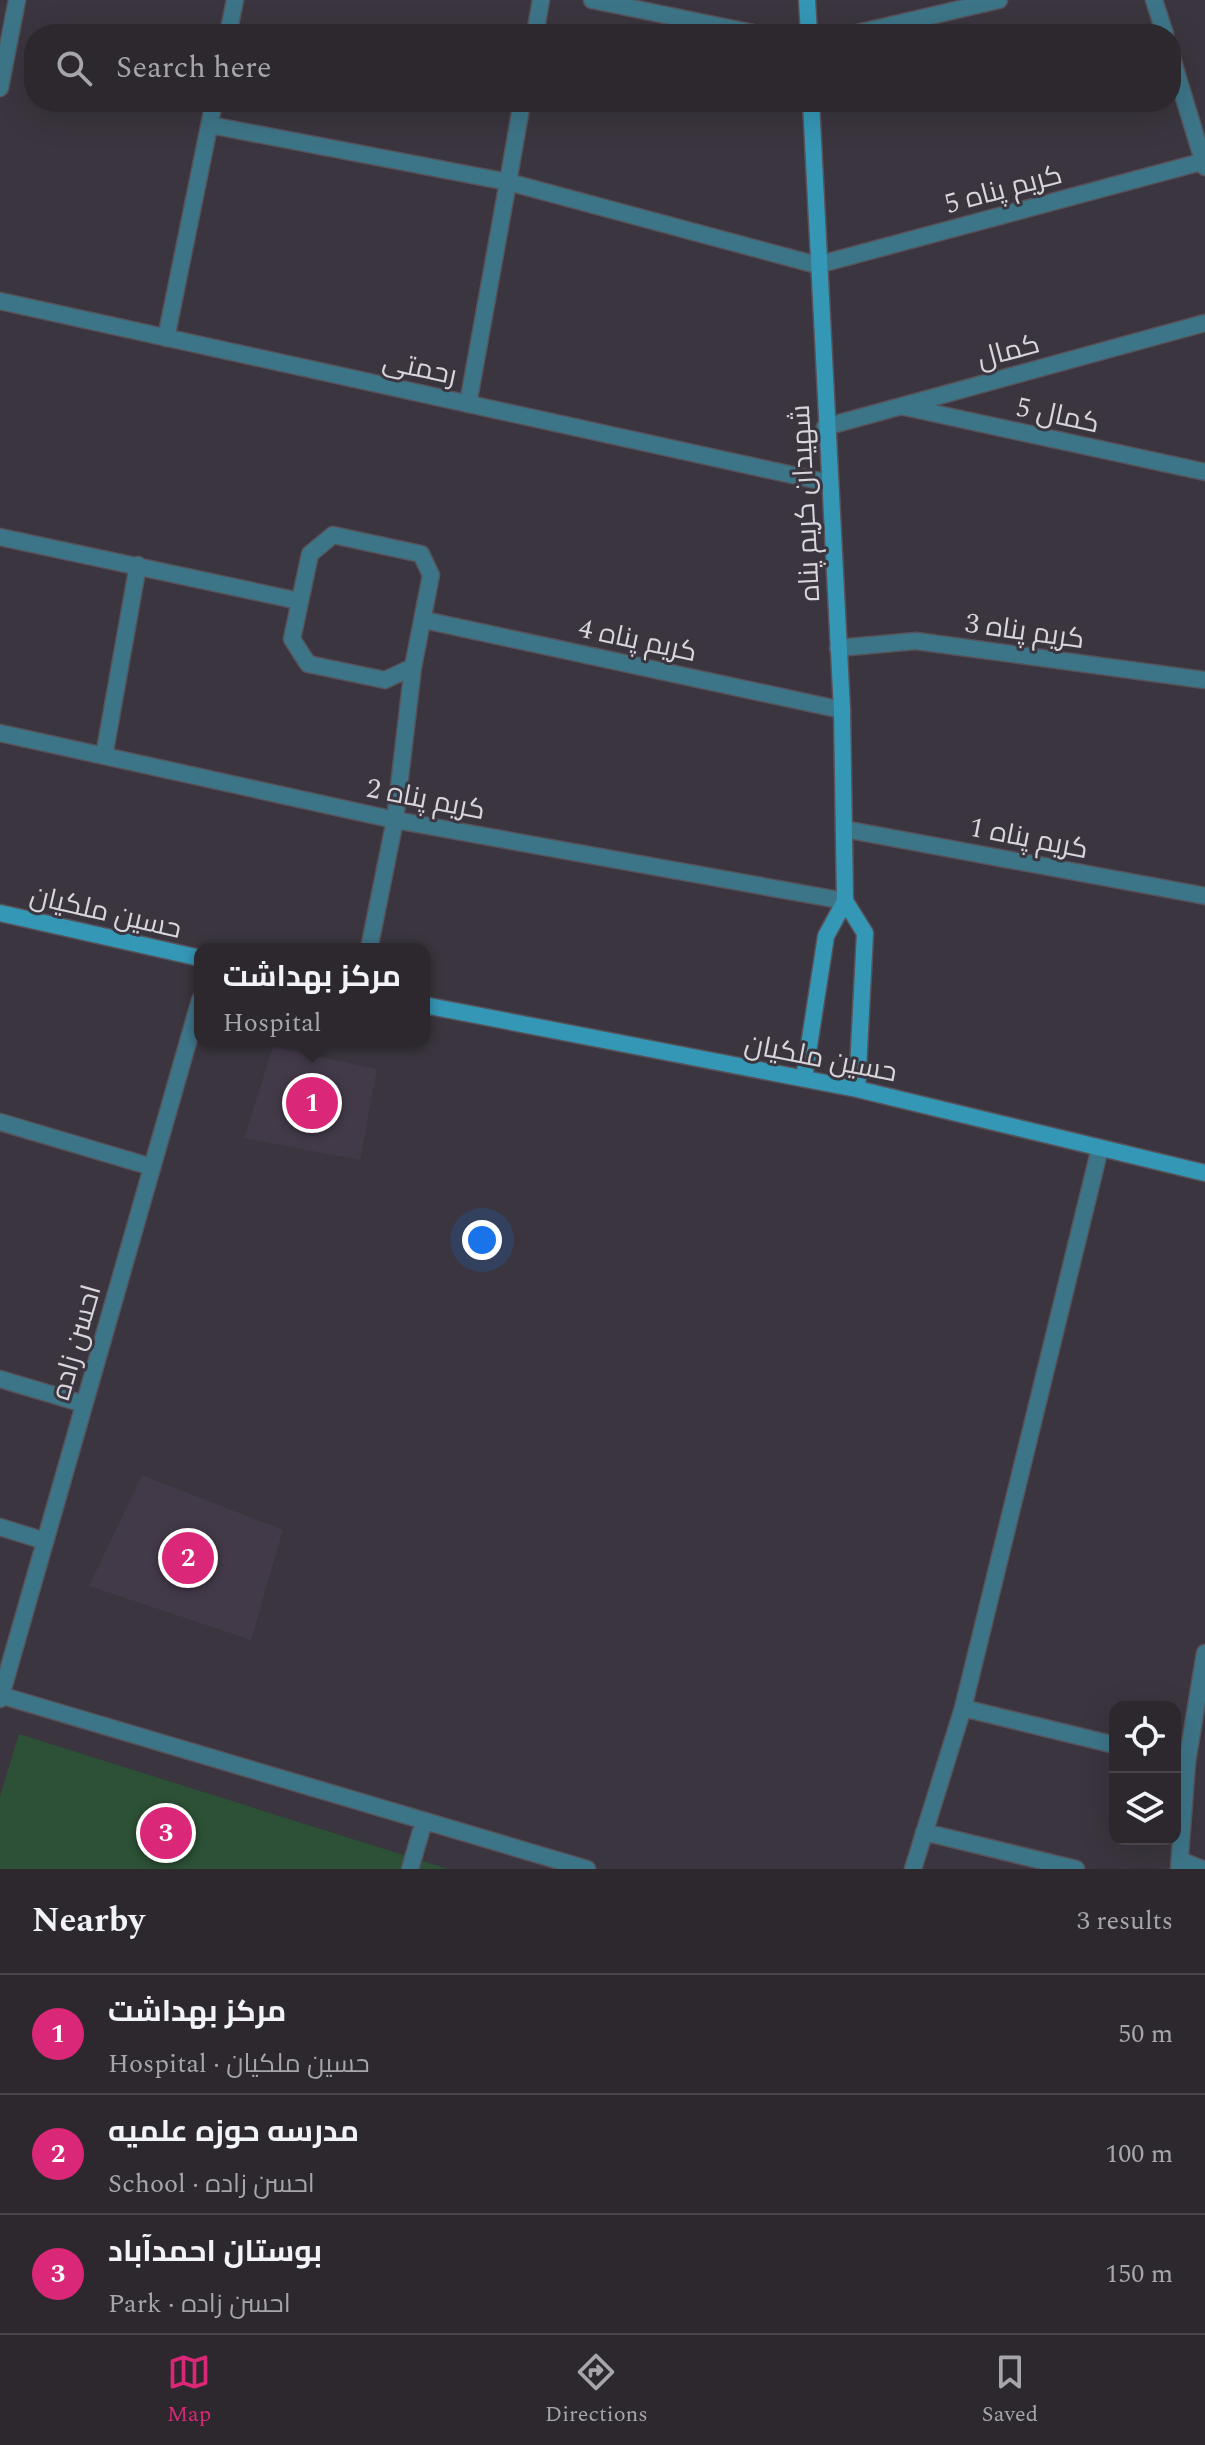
<!DOCTYPE html>
<html lang="en">
<head>
<meta charset="utf-8">
<style>
  body { margin:0; font-family:Spectral,Cairo,serif; background:#343036; color:#f1f3f6 }
  .controls { position:absolute; right:24px; bottom:24px; display:grid; overflow:hidden; border-radius:16px; box-shadow:0 8px 32px #0002 }
  .controls button { width:72px; height:72px; display:grid; place-items:center; padding:0; border:0; border-bottom:2px solid #48444a; background:#2c282e; color:#f1f3f6; font:40px sans-serif }
  .you { position:absolute; left:482px; top:1240px; width:28px; height:28px; margin:-20px; border:6px solid #fff; border-radius:50%; background:#1a73e8; box-shadow:0 0 0 12px #1a73e833 }
  .badge { display:grid; place-items:center; width:52px; height:52px; border-radius:50%; background:#db2777; color:#fff; font-size:26px; font-weight:700 }
  .pin { position:absolute; translate:-50% -50%; border:4px solid #fff; box-shadow:0 2px 8px #0006 }
  .popup { position:absolute; left:194px; top:943px; width:236px; height:104px; box-sizing:border-box; display:grid; place-content:center; border-radius:16px; background:#2c282e; filter:drop-shadow(0 2px 6px #0005); font-size:26px; white-space:nowrap; color:#a6a6aa }
  .popup b { font-size:30px; color:#f1f3f6 }
  .popup::after { content:''; position:absolute; left:50%; top:100%; margin-left:-16px; border:16px solid transparent; border-top-color:#2c282e }
  .list { margin:0; padding:0; list-style:none }
  h2 { display:flex; justify-content:space-between; align-items:center; height:104px; margin:0; padding:0 32px; font-size:34px }
  h2 small { font-size:26px; font-weight:400; color:#a6a6aa }
  .list li { display:grid; grid-template-columns:52px 1fr auto; gap:24px; align-items:center; box-sizing:border-box; height:120px; padding:0 32px; border-top:2px solid #48444a }
  .list b { display:block; font-size:30px; white-space:nowrap }
  .list p { margin:0; font-size:26px; white-space:nowrap; color:#a6a6aa }
  .list em { font-size:26px; font-style:normal; color:#a6a6aa }
  .icon { flex:none; width:44px; height:44px; fill:none; stroke:currentColor; stroke-width:2; stroke-linecap:round; stroke-linejoin:round }
  .map { position:relative; flex:none; width:1205px; height:1869px; overflow:hidden }
  .search { position:absolute; background:#2c282e; box-shadow:0 8px 32px #0002; left:24px; right:24px; top:24px; height:88px; display:flex; align-items:center; gap:20px; box-sizing:border-box; padding:0 28px; border-radius:32px; color:#a6a6aa; font-size:30px }
  .sheet { height:464px; background:#2c282e }
  nav { display:flex; justify-content:space-around; align-items:center; box-sizing:border-box; height:112px; border-top:2px solid #48444a; background:#2c282e; font-size:22px; color:#a6a6aa }
  nav a { display:grid; justify-items:center; gap:4px }
  nav .on { color:#db2777 }
  .map>svg:first-child { display:block }
  .built { fill:#433a49 }
  .green { fill:#2c5136 }
  .lines { fill:none; stroke-linecap:round; stroke-linejoin:round }
  .service-casing { stroke:#56525a; stroke-width:19 }
  .minor-casing { stroke:#56525a; stroke-width:19 }
  .tertiary-casing { stroke:#56525a; stroke-width:19 }
  .secondary-casing { stroke:#56525a; stroke-width:19 }
  .service { stroke:#3d7588; stroke-width:16 }
  .minor { stroke:#3d7588; stroke-width:16 }
  .tertiary { stroke:#3d7588; stroke-width:16 }
  .secondary { stroke:#3597b6; stroke-width:16 }
  .labels { text-anchor:middle; stroke-width:6; stroke-linejoin:round; paint-order:stroke }
  .street-label { font-size:28px; fill:#d8d5db; stroke:#3a353e }
</style>
</head>
<body>
<div class="map">
<svg width="1205" height="1869" viewBox="0 0 1205 1869">
  <rect width="100%" height="100%" fill="#3a353e"/>
  <path class="built" d="M273,1047l104,22 -17,91 -116,-22z
    M142,1475l141,55 -32,110 -162,-54z"/>
  <path class="green" d="M19,1734l429,135h-448v-73z"/>
  <g class="lines">
    <defs>
      <path id="service" d="M210,125l298,57 309,83
        M468,404l40,-222"/>
      <path id="minor" d="M592,0l166,34
        M1154,0l11,34
        M228,34l7,-34
        M535,34l6,-34
        M853,34l146,-34
        M1171,55l34,112
        M0,88l17,-88
        M508,182l14,-80
        M817,265l388,-104
        M0,301l829,182
        M166,338l48,-236
        M905,407l300,65
        M825,427l380,-104
        M333,535l88,19 10,21 -18,92 -28,13 -77,-16 -16,-25 18,-85z
        M0,537l299,64
        M424,620l418,90
        M838,648l78,-7 289,39
        M0,733l395,87 450,81
        M104,756l34,-191
        M844,829l361,67
        M369,949l26,-129 18,-153
        M0,1122l152,45
        M0,1379l84,25
        M0,1527l45,14
        M0,1695l587,174
        M963,1708l152,37
        M1175,1759l12,3
        M924,1832l152,37
        M1180,1860l22,9
        M410,1869l14,-48
        M913,1869l50,-161 137,-560"/>
      <path id="tertiary" d="M0,1699l200,-699
        M1179,1869l8,-107 18,-109"/>
      <path id="secondary" d="M807,0l2,34
        M811,102l31,608 3,191
        M845,901l20,32 -8,156
        M0,913l200,45
        M424,1005l433,84 348,84
        M804,1078l22,-142 19,-35"/>
    </defs>
    <use href="#service" class="service-casing"/>
    <use href="#minor" class="minor-casing"/>
    <use href="#tertiary" class="tertiary-casing"/>
    <use href="#secondary" class="secondary-casing"/>
    <use href="#service" class="service"/>
    <use href="#minor" class="minor"/>
    <use href="#tertiary" class="tertiary"/>
    <use href="#secondary" class="secondary"/>
  </g>
  <g class="labels">
    <g class="street-label">
      <text transform="translate(1003 188) rotate(-15)" y="10">کریم پناه 5</text>
      <text transform="translate(1008 350) rotate(-15)" y="10">کمال</text>
      <text transform="translate(420 367) rotate(12)" y="10">رحمتی</text>
      <text transform="translate(1058 414) rotate(12)" y="10">کمال 5</text>
      <text transform="translate(804 503) rotate(-93)" y="10">شهیدان کریم پناه</text>
      <text transform="translate(1025 630) rotate(8)" y="10">کریم پناه 3</text>
      <text transform="translate(638 639) rotate(12)" y="10">کریم پناه 4</text>
      <text transform="translate(426 798) rotate(11)" y="10">کریم پناه 2</text>
      <text transform="translate(1029 837) rotate(11)" y="10">کریم پناه 1</text>
      <text transform="translate(106 911) rotate(13)" y="10">حسین ملکیان</text>
      <text transform="translate(821 1057) rotate(11)" y="10">حسین ملکیان</text>
      <text transform="translate(75 1342) rotate(-74)" y="10">احسن زاده</text>
    </g>
  </g>
</svg>
<div class="controls">
<button><svg class="icon" aria-label="locate" viewBox="0 0 24 24"><circle cx="12" cy="12" r="6"/><path d="M12 2v4M12 18v4M2 12h4M18 12h4"/></svg></button>
<button><svg class="icon" aria-label="layers" viewBox="0 0 24 24"><path d="M12 4l9 5-9 5-9-5zM3 14l9 5 9-5"/></svg></button>
</div>
<div class="you"></div>
<div class="pin badge" style="left:312px;top:1103px">1</div>
<div class="popup"><b>مرکز بهداشت</b>Hospital</div>
<div class="pin badge" style="left:188px;top:1558px">2</div>
<div class="pin badge" style="left:166px;top:1833px">3</div>
<div class="search"><svg class="icon" aria-label="search" viewBox="0 0 24 24"><circle cx="10" cy="10" r="6"/><path d="M15 15l6 6"/></svg>Search here</div>
</div>
<section class="sheet">
<h2>Nearby<small>3 results</small></h2>
<ul class="list">
<li><span class="badge">1</span><div><b>مرکز بهداشت</b><p>Hospital · حسین ملکیان</p></div><em>50 m</em></li>
<li><span class="badge">2</span><div><b>مدرسه حوزه علمیه</b><p>School · احسن زاده</p></div><em>100 m</em></li>
<li><span class="badge">3</span><div><b>بوستان احمدآباد</b><p>Park · احسن زاده</p></div><em>150 m</em></li>
</ul>
</section>
<nav>
<a class="on"><svg class="icon" aria-label="map" viewBox="0 0 24 24"><path d="M3 6l6-2 6 2 6-2v14l-6 2-6-2-6 2zM9 4v14M15 6v14"/></svg>Map</a>
<a><svg class="icon" aria-label="directions" viewBox="0 0 24 24"><path d="M12 3l9 9-9 9-9-9zM9 14v-3h6M13 9l2 2-2 2"/></svg>Directions</a>
<a><svg class="icon" aria-label="saved" viewBox="0 0 24 24"><path d="M7 4h10v16l-5-4-5 4z"/></svg>Saved</a>
</nav>
</body>
</html>
